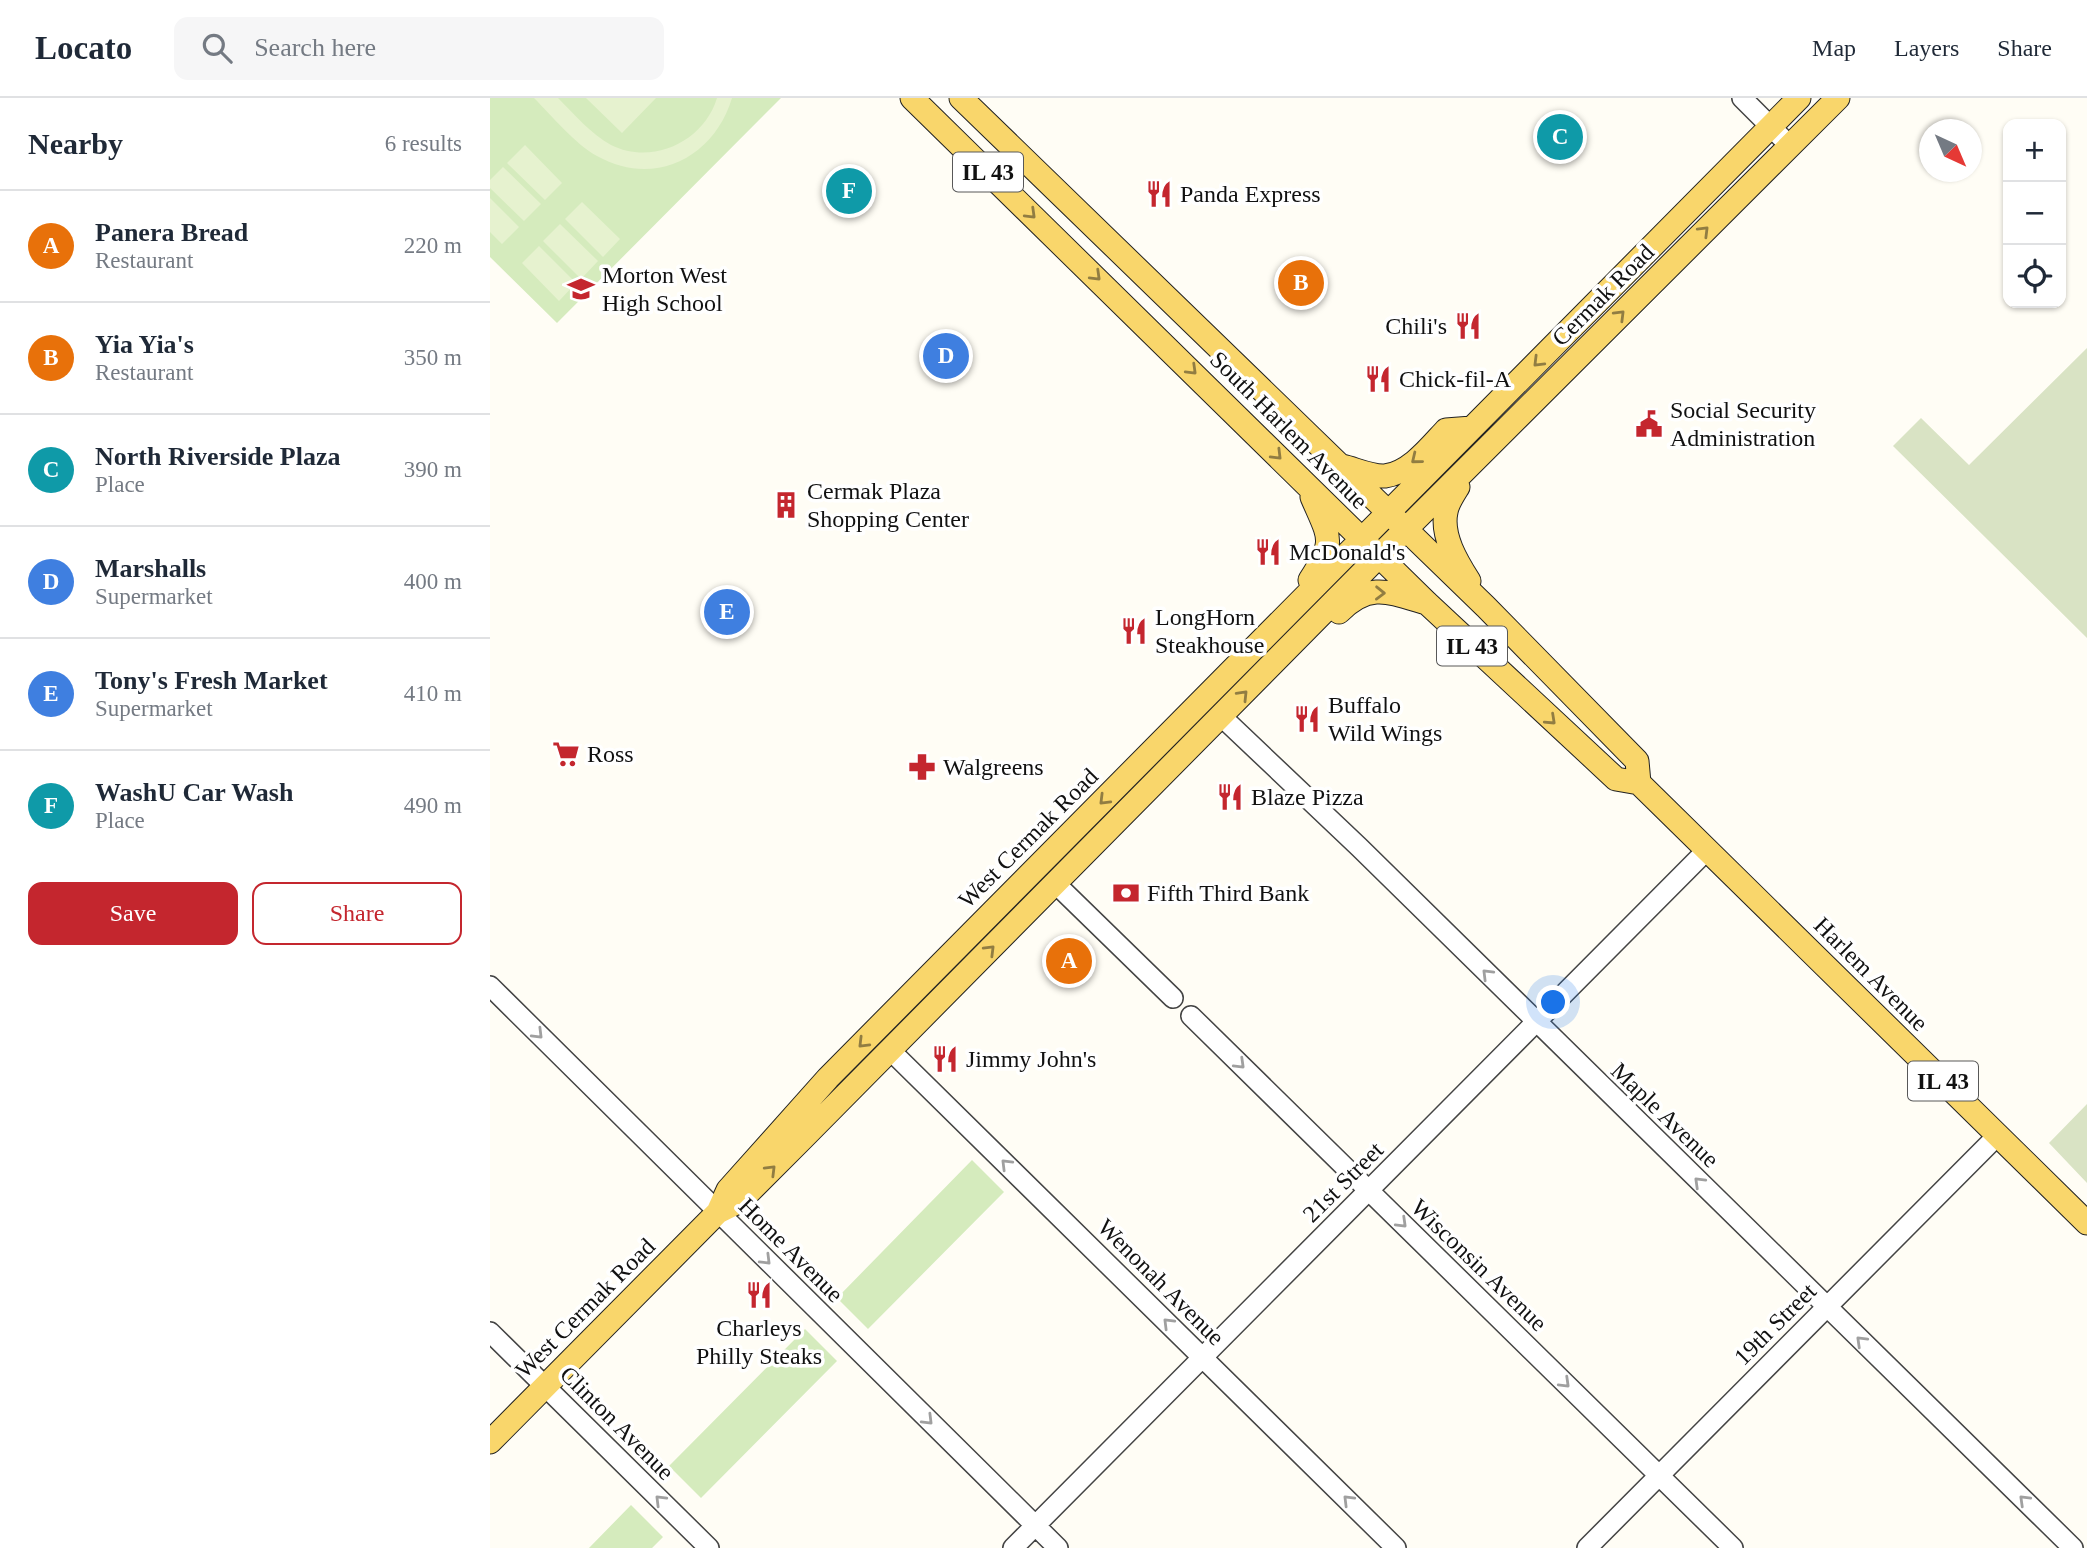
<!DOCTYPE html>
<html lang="en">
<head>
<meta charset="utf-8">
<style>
  body { margin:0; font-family:Georgia,serif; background:#f6f6f7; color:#1f2937 }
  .controls { position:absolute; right:21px; top:21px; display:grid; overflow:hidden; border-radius:14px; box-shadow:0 2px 5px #0004 }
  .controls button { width:63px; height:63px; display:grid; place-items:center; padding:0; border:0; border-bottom:2px solid #e0e1e3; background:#fff; color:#1f2937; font:35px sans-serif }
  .compass { position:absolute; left:1429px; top:21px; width:63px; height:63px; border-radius:50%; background:#fff; box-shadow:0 2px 5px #0004; rotate:136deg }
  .you { position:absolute; left:1064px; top:905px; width:24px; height:24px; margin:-18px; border:5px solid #fff; border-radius:50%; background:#1a73e8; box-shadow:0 0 0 10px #1a73e833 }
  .badge { display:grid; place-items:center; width:46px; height:46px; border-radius:50%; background:#c4262e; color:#fff; font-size:23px; font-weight:700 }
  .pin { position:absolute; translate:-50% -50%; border:4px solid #fff; box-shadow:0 2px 7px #0006 }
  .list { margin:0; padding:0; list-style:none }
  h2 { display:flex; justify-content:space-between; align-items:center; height:91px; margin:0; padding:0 28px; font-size:30px }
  h2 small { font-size:23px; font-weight:400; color:#747a83 }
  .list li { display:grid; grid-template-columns:46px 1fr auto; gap:21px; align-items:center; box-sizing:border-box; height:112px; padding:0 28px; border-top:2px solid #e0e1e3 }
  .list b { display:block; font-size:26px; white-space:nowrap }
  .list p { margin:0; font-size:23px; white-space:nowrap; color:#747a83 }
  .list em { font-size:23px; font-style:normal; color:#747a83 }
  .actions { display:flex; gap:14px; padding:21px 28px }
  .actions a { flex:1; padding:16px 0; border:2px solid #c4262e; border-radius:14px; text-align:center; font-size:24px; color:#c4262e }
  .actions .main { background:#c4262e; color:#fff }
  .icon { flex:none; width:38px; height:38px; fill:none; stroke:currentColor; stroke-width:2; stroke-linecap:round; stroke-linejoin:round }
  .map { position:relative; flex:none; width:1597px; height:1450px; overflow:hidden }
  header { display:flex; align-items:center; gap:42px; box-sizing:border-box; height:98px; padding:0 35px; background:#fff; border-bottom:2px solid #e0e1e3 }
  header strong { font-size:33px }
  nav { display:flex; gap:38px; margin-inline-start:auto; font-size:24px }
  .search { width:490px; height:63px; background:#f6f6f7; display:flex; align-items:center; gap:18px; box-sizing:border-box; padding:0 24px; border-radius:14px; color:#747a83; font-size:26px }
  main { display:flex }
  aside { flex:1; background:#fff }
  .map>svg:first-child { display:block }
  .green { fill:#d5ebbd }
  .cemetery { fill:#d9e3c4 }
  .pitch { fill:#e6f2cf }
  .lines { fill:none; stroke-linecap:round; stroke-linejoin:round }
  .minor-casing { stroke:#444; stroke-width:22 }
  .major-casing { stroke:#222; stroke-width:25 }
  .minor { stroke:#fff; stroke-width:19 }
  .major { stroke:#f9d66b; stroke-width:23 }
  .oneway { stroke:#917d42 }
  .oneway2 { stroke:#a0a0a0 }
  .labels { text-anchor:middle; stroke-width:7; stroke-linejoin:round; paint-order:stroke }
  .shield { fill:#fff; stroke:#585858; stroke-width:2 }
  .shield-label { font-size:23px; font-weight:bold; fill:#111 }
  .poi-label { font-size:24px; fill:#111; stroke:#fff; text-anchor:start }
  .street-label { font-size:24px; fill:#111; stroke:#fff }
</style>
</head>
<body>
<header>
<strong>Locato</strong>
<div class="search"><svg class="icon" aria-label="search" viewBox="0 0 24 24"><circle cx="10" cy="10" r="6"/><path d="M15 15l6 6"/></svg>Search here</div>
<nav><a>Map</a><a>Layers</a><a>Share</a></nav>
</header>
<main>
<aside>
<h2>Nearby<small>6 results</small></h2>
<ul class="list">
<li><span class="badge" style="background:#e8710a">A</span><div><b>Panera Bread</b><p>Restaurant</p></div><em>220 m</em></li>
<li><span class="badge" style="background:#e8710a">B</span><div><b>Yia Yia's</b><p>Restaurant</p></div><em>350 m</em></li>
<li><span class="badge" style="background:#0f9aa8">C</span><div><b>North Riverside Plaza</b><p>Place</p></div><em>390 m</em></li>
<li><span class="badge" style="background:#3f7fe0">D</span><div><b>Marshalls</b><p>Supermarket</p></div><em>400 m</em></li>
<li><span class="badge" style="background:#3f7fe0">E</span><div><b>Tony's Fresh Market</b><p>Supermarket</p></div><em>410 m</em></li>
<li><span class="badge" style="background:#0f9aa8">F</span><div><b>WashU Car Wash</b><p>Place</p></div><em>490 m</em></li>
</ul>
<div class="actions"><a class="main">Save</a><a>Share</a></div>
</aside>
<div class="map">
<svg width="1597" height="1450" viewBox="0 0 1597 1450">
  <rect width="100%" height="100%" fill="#fffdf5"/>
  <path class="green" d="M0,0h291l-224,225 -67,-66z
    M482,1062l32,32 -136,137 -31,-31z
    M315,1231l32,32 -136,137 -32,-32z
    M141,1407l32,32 -11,11h-63z"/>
  <path class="cemetery" d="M1597,250v290l-194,-192 28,-28 48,47z
    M1597,1006v79l-38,-40z"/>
  <path class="pitch" d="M44,0h24c16,16 33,36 53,47 42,21 93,-4 106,-47h15c-18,60 -78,90 -135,58 -21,-11 -46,-41 -63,-58z
    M96,0h70l-34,35z
    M35,47l37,38 -17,17 -38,-37z
    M13,69l38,37 -17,17 -34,-33v-8z
    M0,100l29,29 -17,17 -12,-12z
    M92,104l38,37 -17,18 -38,-38z
    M70,126l38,37 -17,18 -38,-38z
    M49,148l37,37 -17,18 -37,-38z"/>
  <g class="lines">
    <defs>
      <path id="minor" d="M1252,0l48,48
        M732,619l137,130 714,701
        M566,786l117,114
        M0,888l568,562
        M701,918l542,532
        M400,952l506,498
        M0,1234l219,216
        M523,1450l694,-698
        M1097,1450l411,-413"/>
      <path id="major" d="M422,0l515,505 189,176 23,4 448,440
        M471,0l525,509 151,154 2,22
        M852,368c13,3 30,11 43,10 25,-3 45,-29 61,-46l26,-2
        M968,389c-5,8 -11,17 -12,25 -5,24 11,50 23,69
        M820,482c26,-40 20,-41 2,-83
        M849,514c29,-29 48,-21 84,-10
        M228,1114l10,-22 100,-112 971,-980
        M0,1344l228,-230 22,-11 62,-62 577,-583 459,-458"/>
    </defs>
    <use href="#minor" class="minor-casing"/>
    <use href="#major" class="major-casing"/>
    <use href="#minor" class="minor"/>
    <use href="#major" class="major"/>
  </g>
  <defs><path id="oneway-chevron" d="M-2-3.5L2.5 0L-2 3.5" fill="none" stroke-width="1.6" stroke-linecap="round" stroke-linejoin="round" transform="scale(1.75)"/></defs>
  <g class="oneway">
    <use href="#oneway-chevron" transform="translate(541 116) rotate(44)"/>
    <use href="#oneway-chevron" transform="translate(1214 133) rotate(-45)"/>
    <use href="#oneway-chevron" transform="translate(606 178) rotate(44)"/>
    <use href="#oneway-chevron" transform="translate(1130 217) rotate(-45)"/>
    <use href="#oneway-chevron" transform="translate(1048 264) rotate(135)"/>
    <use href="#oneway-chevron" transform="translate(702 272) rotate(44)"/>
    <use href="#oneway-chevron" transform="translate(787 357) rotate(45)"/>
    <use href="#oneway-chevron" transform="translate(926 361) rotate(141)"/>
    <use href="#oneway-chevron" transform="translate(890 495) rotate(1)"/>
    <use href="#oneway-chevron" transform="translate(753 597) rotate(-46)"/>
    <use href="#oneway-chevron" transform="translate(1061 622) rotate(43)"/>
    <use href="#oneway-chevron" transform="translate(614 702) rotate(135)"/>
    <use href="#oneway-chevron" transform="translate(500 852) rotate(-45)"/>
    <use href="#oneway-chevron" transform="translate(373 945) rotate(135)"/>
    <use href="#oneway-chevron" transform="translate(281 1072) rotate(-45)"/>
  </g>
  <g class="oneway2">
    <use href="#oneway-chevron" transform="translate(997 876) rotate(-135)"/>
    <use href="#oneway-chevron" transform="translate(48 936) rotate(45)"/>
    <use href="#oneway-chevron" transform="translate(750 966) rotate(44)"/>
    <use href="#oneway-chevron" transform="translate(516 1066) rotate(-135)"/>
    <use href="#oneway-chevron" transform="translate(1209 1084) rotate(-136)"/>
    <use href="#oneway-chevron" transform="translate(912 1125) rotate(44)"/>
    <use href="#oneway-chevron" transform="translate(276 1162) rotate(45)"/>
    <use href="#oneway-chevron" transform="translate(678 1225) rotate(-135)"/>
    <use href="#oneway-chevron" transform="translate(1371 1243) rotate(-136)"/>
    <use href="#oneway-chevron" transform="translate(1075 1285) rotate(44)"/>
    <use href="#oneway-chevron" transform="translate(438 1322) rotate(45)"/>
    <use href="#oneway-chevron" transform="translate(170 1402) rotate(-135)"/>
    <use href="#oneway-chevron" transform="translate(858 1402) rotate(-135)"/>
    <use href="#oneway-chevron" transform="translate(1534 1402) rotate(-136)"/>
  </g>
  <defs>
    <symbol id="restaurant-bare" viewBox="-9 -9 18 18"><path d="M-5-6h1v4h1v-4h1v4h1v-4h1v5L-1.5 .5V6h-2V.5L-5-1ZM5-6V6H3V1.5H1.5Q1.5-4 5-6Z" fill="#c4262e" stroke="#fff" stroke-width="2.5" paint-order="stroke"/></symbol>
    <symbol id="school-bare" viewBox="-9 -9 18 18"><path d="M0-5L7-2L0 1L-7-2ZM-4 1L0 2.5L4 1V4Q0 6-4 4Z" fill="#c4262e" stroke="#fff" stroke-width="2.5" paint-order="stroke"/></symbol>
    <symbol id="civic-bare" viewBox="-9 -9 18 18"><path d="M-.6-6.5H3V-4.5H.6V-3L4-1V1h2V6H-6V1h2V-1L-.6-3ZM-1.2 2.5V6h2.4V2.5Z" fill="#c4262e" stroke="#fff" stroke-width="2.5" paint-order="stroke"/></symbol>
    <symbol id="building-bare" viewBox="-9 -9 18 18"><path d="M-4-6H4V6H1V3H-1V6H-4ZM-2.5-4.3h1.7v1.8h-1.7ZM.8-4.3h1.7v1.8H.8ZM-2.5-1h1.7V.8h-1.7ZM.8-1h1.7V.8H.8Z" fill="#c4262e" stroke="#fff" stroke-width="2.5" paint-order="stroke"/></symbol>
    <symbol id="supermarket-bare" viewBox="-9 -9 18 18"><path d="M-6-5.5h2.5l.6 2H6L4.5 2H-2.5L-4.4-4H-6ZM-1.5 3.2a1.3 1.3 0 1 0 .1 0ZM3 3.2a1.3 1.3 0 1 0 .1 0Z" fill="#c4262e" stroke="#fff" stroke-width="2.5" paint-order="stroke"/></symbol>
    <symbol id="pharmacy-bare" viewBox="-9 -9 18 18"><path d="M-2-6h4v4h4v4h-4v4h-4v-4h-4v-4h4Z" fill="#c4262e" stroke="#fff" stroke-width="2.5" paint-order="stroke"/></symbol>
    <symbol id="bank-bare" viewBox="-9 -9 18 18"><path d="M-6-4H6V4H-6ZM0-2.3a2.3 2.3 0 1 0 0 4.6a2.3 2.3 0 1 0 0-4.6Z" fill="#c4262e" stroke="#fff" stroke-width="2.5" paint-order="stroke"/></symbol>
  </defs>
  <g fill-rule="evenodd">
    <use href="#restaurant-bare" x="650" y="77" width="38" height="38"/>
    <use href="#school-bare" x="72" y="172" width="38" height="38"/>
    <use href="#restaurant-bare" x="959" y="209" width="38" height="38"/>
    <use href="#restaurant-bare" x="869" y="262" width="38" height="38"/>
    <use href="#civic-bare" x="1140" y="307" width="38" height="38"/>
    <use href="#building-bare" x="277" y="388" width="38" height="38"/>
    <use href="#restaurant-bare" x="759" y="435" width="38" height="38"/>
    <use href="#restaurant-bare" x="625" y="514" width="38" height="38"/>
    <use href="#restaurant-bare" x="798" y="602" width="38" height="38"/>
    <use href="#supermarket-bare" x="57" y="637" width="38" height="38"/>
    <use href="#pharmacy-bare" x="413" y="650" width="38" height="38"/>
    <use href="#restaurant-bare" x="721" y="680" width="38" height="38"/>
    <use href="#bank-bare" x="617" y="776" width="38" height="38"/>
    <use href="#restaurant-bare" x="436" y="942" width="38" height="38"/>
    <use href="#restaurant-bare" x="250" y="1178" width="38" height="38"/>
  </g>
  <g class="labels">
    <g class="shield">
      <rect x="463" y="54.5" width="70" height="39" rx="5"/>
      <rect x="947" y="528.5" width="70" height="39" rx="5"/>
      <rect x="1418" y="963.5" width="70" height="39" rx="5"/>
    </g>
    <g class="shield-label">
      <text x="498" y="82">IL 43</text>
      <text x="982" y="556">IL 43</text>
      <text x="1453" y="991">IL 43</text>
    </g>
    <g class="poi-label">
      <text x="690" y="104">Panda Express</text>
      <text x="112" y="185">Morton West<tspan x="112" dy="28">High School</tspan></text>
      <text x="957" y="236" text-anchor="end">Chili's</text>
      <text x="909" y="289">Chick-fil-A</text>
      <text x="1180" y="320">Social Security<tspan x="1180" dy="28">Administration</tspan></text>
      <text x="317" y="401">Cermak Plaza<tspan x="317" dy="28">Shopping Center</tspan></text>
      <text x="799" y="462">McDonald's</text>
      <text x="665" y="527">LongHorn<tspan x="665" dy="28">Steakhouse</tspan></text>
      <text x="838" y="615">Buffalo<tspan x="838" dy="28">Wild Wings</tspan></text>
      <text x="97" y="664">Ross</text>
      <text x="453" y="677">Walgreens</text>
      <text x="761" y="707">Blaze Pizza</text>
      <text x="657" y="803">Fifth Third Bank</text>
      <text x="476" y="969">Jimmy John's</text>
      <text x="269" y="1238" text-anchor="middle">Charleys<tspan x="269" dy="28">Philly Steaks</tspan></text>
    </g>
    <g class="street-label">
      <text transform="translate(1113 197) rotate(-45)" y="8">Cermak Road</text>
      <text transform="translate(799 332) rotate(45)" y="8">South Harlem Avenue</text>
      <text transform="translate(538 740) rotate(-45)" y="8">West Cermak Road</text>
      <text transform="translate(1381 876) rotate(45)" y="8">Harlem Avenue</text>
      <text transform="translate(1175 1017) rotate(44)" y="8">Maple Avenue</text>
      <text transform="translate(853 1084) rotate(-45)" y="8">21st Street</text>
      <text transform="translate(301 1152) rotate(45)" y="8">Home Avenue</text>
      <text transform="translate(989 1167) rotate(44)" y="8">Wisconsin Avenue</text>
      <text transform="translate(671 1184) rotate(45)" y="8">Wenonah Avenue</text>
      <text transform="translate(95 1210) rotate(-45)" y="8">West Cermak Road</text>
      <text transform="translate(1285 1226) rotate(-45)" y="8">19th Street</text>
      <text transform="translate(127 1325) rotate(45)" y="8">Clinton Avenue</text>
    </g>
  </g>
</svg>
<div class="controls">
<button>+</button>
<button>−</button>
<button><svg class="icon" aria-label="locate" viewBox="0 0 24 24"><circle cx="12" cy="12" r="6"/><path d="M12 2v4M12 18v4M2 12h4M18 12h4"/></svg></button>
</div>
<svg class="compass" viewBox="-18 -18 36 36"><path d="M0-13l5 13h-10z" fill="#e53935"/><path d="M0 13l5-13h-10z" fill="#747a83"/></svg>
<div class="you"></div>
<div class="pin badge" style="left:579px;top:863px;background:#e8710a">A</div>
<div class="pin badge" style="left:811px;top:185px;background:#e8710a">B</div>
<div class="pin badge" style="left:1070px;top:39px;background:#0f9aa8">C</div>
<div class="pin badge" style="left:456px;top:258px;background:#3f7fe0">D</div>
<div class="pin badge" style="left:237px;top:514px;background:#3f7fe0">E</div>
<div class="pin badge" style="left:359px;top:93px;background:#0f9aa8">F</div>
</div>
</main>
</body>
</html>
